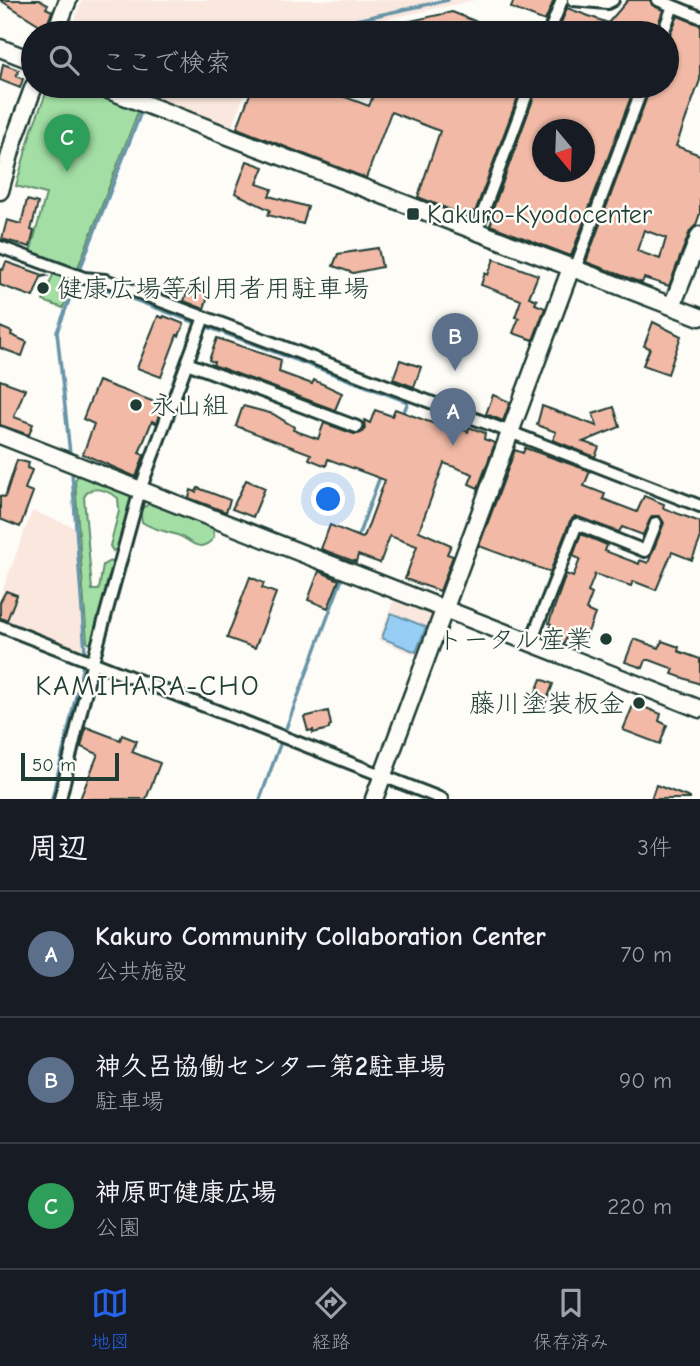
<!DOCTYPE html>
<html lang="ja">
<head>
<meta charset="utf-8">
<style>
  body { margin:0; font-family:"Comic Neue","Klee One",sans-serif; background:#242831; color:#f1f3f6 }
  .compass { position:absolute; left:532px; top:119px; width:63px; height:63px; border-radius:50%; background:#171b24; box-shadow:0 2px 5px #0004; rotate:161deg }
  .scale { position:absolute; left:21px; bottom:18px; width:98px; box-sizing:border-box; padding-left:7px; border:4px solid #1f3d34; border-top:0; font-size:19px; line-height:24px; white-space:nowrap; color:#1f3d34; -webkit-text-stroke:5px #fdfcf7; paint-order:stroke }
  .you { position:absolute; left:329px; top:500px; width:24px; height:24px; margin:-18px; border:5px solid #fff; border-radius:50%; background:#1a73e8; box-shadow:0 0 0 10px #1a73e833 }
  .badge { display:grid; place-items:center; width:46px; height:46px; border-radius:50%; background:#2563eb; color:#fff; font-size:23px; font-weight:700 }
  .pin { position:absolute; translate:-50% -58px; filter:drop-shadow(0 2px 4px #0008) }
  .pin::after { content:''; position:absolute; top:37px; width:24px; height:21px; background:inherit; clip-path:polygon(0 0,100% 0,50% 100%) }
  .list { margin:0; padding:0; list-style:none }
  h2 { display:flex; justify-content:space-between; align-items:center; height:91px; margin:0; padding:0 28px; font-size:30px }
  h2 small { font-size:23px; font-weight:400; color:#9ea1a6 }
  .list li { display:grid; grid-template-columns:46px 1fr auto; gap:21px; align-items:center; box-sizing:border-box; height:126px; padding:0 28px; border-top:2px solid #363941 }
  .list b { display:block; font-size:26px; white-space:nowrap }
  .list p { margin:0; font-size:23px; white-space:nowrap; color:#9ea1a6 }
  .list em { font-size:23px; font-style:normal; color:#9ea1a6 }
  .icon { flex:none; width:38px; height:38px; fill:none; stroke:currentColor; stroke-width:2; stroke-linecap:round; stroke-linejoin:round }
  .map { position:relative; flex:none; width:700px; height:799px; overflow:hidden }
  .search { position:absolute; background:#171b24; box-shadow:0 2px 5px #0004; left:21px; right:21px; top:21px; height:77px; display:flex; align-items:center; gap:18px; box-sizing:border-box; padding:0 24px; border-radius:38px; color:#9ea1a6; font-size:26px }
  .sheet { height:469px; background:#171b24 }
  nav { display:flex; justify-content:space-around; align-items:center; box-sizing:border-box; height:98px; border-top:2px solid #363941; background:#171b24; font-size:19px; color:#9ea1a6 }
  nav a { display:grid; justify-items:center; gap:4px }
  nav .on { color:#2563eb }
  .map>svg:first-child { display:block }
  .built { fill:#fae8df }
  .green { fill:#a3dfa5; stroke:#618e6c; stroke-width:2 }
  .water { fill:#97cef6; stroke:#6794a8; stroke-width:2 }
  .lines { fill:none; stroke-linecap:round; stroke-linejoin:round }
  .stream { stroke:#6794a8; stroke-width:3.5 }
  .building { fill:#f2baa6; stroke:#1f3d34; stroke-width:2; fill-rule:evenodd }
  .street-casing { stroke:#1f3d34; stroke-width:16 }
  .secondary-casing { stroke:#1f3d34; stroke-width:21 }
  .street { stroke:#fdfcf7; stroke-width:10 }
  .secondary { stroke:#fdfcf7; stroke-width:16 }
  .poi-dot { fill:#1f3d34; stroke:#fdfcf7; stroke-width:2.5 }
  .labels { text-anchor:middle; stroke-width:5; stroke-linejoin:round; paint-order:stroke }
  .poi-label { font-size:26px; fill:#1f3d34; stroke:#fdfcf7; text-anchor:start }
  .neighbourhood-label { font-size:28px; letter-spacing:2px; fill:#1f3d34; stroke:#fdfcf7 }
</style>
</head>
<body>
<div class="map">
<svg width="700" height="799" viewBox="0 0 700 799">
  <rect width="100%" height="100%" fill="#fdfcf7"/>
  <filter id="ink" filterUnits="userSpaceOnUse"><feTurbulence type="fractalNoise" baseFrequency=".0143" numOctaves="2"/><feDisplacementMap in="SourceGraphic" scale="14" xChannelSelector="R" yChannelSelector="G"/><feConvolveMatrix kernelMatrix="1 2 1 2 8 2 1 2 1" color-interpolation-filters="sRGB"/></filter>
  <g filter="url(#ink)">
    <path class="built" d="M82,0h393l-152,33h-254z
      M117,86h131l-17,43z
      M32,511l42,16 9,126 -83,-32v-24z
      M395,596l39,16 1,2 -15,43 -42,-17z"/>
    <path class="green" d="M49,86h30l60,23 -62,161 -47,-17 16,-59 -30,-8 16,-57z
      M54,272l20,8 -11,28 -20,-7z
      M79,474l50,20 2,4 -12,49 -6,4 -3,-5 9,-35 -1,-13c-10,-7 -27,-15 -34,-1l8,93h7l4,-25 7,-4 3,4 -22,80 -4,-3 -12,-162z
      M151,503l9,2 47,18 6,6 1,8c-3,5 -7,8 -13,9 -8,0 -14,-7 -21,-10 -13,-5 -27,-6 -38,-14l-2,-13z"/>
    <path class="water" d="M391,613l35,14 -10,25 -34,-14z"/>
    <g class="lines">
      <path class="stream" d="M296,33l152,-33
        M80,269l61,-157
        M75,283l28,5 91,34
        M208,327l200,75 -5,12
        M70,454l-13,-122 19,-50
        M72,472l13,180
        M357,539l24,-65
        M285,731l58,-155
        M52,799l31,-133
        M260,799l21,-57"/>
    </g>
    <path class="building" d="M0,0h39l9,5 -2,3 6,3 -5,14 -5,-2 -2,2z
      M514,0h40l-9,21 -34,-13z
      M628,0h22l2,5 11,5 -8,23h-98l10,-25 41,15z
      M452,12l53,21h-108l4,-10z
      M678,16l22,9v55l-24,66 24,9v58l-4,12 -6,6 -21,55 -25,-8 -2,5 -56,-21 65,-176h16v-46zM644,230l22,8 -6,21 -23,-8z
      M3,64l16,6 -3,6 7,3 -3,9 -20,-8z
      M253,86h63l53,20 8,-20h145l-47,126 -4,-1 -3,6 -50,-20 22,-66 -49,-19 -25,66 -129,-50z
      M538,86h97l-64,170 -81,-31 3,-7 -3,-1zM542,130h42v42h-42z
      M247,161l17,6 -7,17 15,5 -3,7 39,11 -5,17 -35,-9 2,-5 -35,-17z
      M27,200l11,3 -7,27 3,1 -4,16 -28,-8 5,-19 14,4z
      M378,248l4,19 -29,6 -20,-7 5,-12z
      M494,259l44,16 -9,22 8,3 -2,4 10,4 -12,32 -20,-7 6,-15 -4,-1 6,-17 -40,-15 4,-12 3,2z
      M6,262l40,14 -5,1 -8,20 -33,-12v-16l3,1z
      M189,286l20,7 -5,16 -20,-8z
      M158,316l5,2 1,-2 20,8 -5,12 -2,-1 -16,42 -24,-9z
      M653,322l28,14 -13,38 -25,-9 7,-17 -6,-2z
      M0,327l12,5 -1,3 16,7 -5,14 -22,-8z
      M217,338l64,22 -2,12 33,12 2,-4 28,13 -7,17 -122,-45 1,-3 -5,-2z
      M400,360l21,7 -7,20 -21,-8z
      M0,380l25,9 -11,28 19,7 -4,11 -29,-10z
      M98,381l65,24 -7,18 -4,-2 -13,32 5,2 -8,22 -53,-23 11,-30 -11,-5z
      M493,395l17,7 -7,19 -17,-7z
      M243,406l30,8 21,13 -1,3 25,9 6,-16 30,11 7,-1 4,-4 -1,-9 6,3 5,-13 17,6 3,-7 53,20 2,-4 18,7 1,-5 16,6 -1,6 11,4 -17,45 -9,-4 4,-10 -29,-11 -25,68 32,14 -4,9 6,2 -13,35 -35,-12 12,-33 -27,-10 -10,27 -22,-8 -2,7 -35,-13 9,-24 32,13 2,-1 21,-57 -57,-21 -2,7 -17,-7 2,-5 -75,-28z
      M542,406l55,20 -4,-12 21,-7 6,20 -37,15 16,5 -4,10 -42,-17 3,-8 -19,-7z
      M525,448l65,23 -6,15 21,8 -2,5 34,13 7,-16 20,8 -1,4 37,14v18l-8,20 -20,-8 -16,38 -23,-9 -2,5 -36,-12 -7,18 4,2 -6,16 9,4 -9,23 -17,-6 -5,13 -15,-6 2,-14 -2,-1 17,-49 7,3 7,-18 -7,-3 8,-22 26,11 -2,6 34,13 1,-4 8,3 16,-40 -5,-7h-7l-9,19 -21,-8 -3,5 -44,-16 -5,5 -20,51 -71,-26 36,-96 8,3z
      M17,460l12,3 -2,5 5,2 -7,19 8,3 -13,35 -20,-8v-23l5,1z
      M246,480l19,8 -12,29 -21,-8z
      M198,488l32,12 -4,12 -37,-14 2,-8 5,2z
      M319,571l20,9 -11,28 -20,-8z
      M250,577l14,6 -2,5 14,5 -21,55 -28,-10z
      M6,591l11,4 -10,25 -7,-2v-16z
      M634,639l25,9 3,-7 17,6 -1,4 22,8v25l-28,-10 2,-5 -24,-9h-4l-3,8 -18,-6z
      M541,679l12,5 -11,28 -12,-5z
      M634,703l27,11 -2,7 8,4 -7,19 -37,-14z
      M328,711l3,14 -2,1v3l-16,4v-3l-5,1 -4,-14z
      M86,727l34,13 2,-5 15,6 -5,11 28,11 -14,36h-66l18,-45 -17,-7z
      M656,785l34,13v1h-39z"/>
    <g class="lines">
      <defs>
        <path id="street" d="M573,0l34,3 6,-3
          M658,0l42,17
          M549,33l13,-33
          M663,33l10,-27
          M476,231l54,-145
          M0,247l84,31 21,2 405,152 190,74
          M575,269l68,-183
          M187,363l170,64
          M0,626l442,173
          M531,642l46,-118 68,27 11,-28
          M60,799l33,-138 47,-171 64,-173"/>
        <path id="secondary" d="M55,33l13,-33
          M0,48l33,13
          M98,86l602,231
          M0,191l14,-51 20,-54
          M672,306l28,-71
          M0,435l700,274
          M374,799l197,-531"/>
      </defs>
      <use href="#street" class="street-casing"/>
      <use href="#secondary" class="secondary-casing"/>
      <use href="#street" class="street"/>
      <use href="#secondary" class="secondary"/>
    </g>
  </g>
  <g class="poi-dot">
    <rect x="406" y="207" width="14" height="14" rx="3.5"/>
    <circle cx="43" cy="288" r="7"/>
    <circle cx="136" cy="405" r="7"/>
    <circle cx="606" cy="639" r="7"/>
    <circle cx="639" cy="703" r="7"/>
  </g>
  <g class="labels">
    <g class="poi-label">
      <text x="427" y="223">Kakuro-Kyodocenter</text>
      <text x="57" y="297">健康広場等利用者用駐車場</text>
      <text x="150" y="414">永山組</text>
      <text x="592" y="648" text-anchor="end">トータル産業</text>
      <text x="625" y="712" text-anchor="end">藤川塗装板金</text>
    </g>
    <g class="neighbourhood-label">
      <text x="148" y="695">KAMIHARA-CHO</text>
    </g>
  </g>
</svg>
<svg class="compass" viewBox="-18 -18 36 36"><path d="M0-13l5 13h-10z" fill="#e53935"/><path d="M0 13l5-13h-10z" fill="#9ea1a6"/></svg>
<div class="scale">50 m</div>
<div class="you"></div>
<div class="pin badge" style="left:453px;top:446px;background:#5c6f8a">A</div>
<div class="pin badge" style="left:455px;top:371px;background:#5c6f8a">B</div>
<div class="pin badge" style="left:67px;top:172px;background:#2e9e5b">C</div>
<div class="search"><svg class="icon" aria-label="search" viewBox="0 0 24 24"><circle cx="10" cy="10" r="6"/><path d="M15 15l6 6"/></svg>ここで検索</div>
</div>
<section class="sheet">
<h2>周辺<small>3件</small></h2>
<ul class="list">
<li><span class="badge" style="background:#5c6f8a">A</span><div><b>Kakuro Community Collaboration Center</b><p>公共施設</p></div><em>70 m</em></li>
<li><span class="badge" style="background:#5c6f8a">B</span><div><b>神久呂協働センター第2駐車場</b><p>駐車場</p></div><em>90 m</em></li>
<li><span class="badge" style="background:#2e9e5b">C</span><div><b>神原町健康広場</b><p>公園</p></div><em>220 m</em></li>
</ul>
</section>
<nav>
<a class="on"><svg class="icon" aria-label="map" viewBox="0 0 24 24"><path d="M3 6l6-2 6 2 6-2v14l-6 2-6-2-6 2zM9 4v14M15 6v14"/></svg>地図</a>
<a><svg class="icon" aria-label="directions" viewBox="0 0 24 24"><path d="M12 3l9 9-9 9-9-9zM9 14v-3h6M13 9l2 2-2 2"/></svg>経路</a>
<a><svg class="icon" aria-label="saved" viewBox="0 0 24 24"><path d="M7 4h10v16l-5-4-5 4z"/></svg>保存済み</a>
</nav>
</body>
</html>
